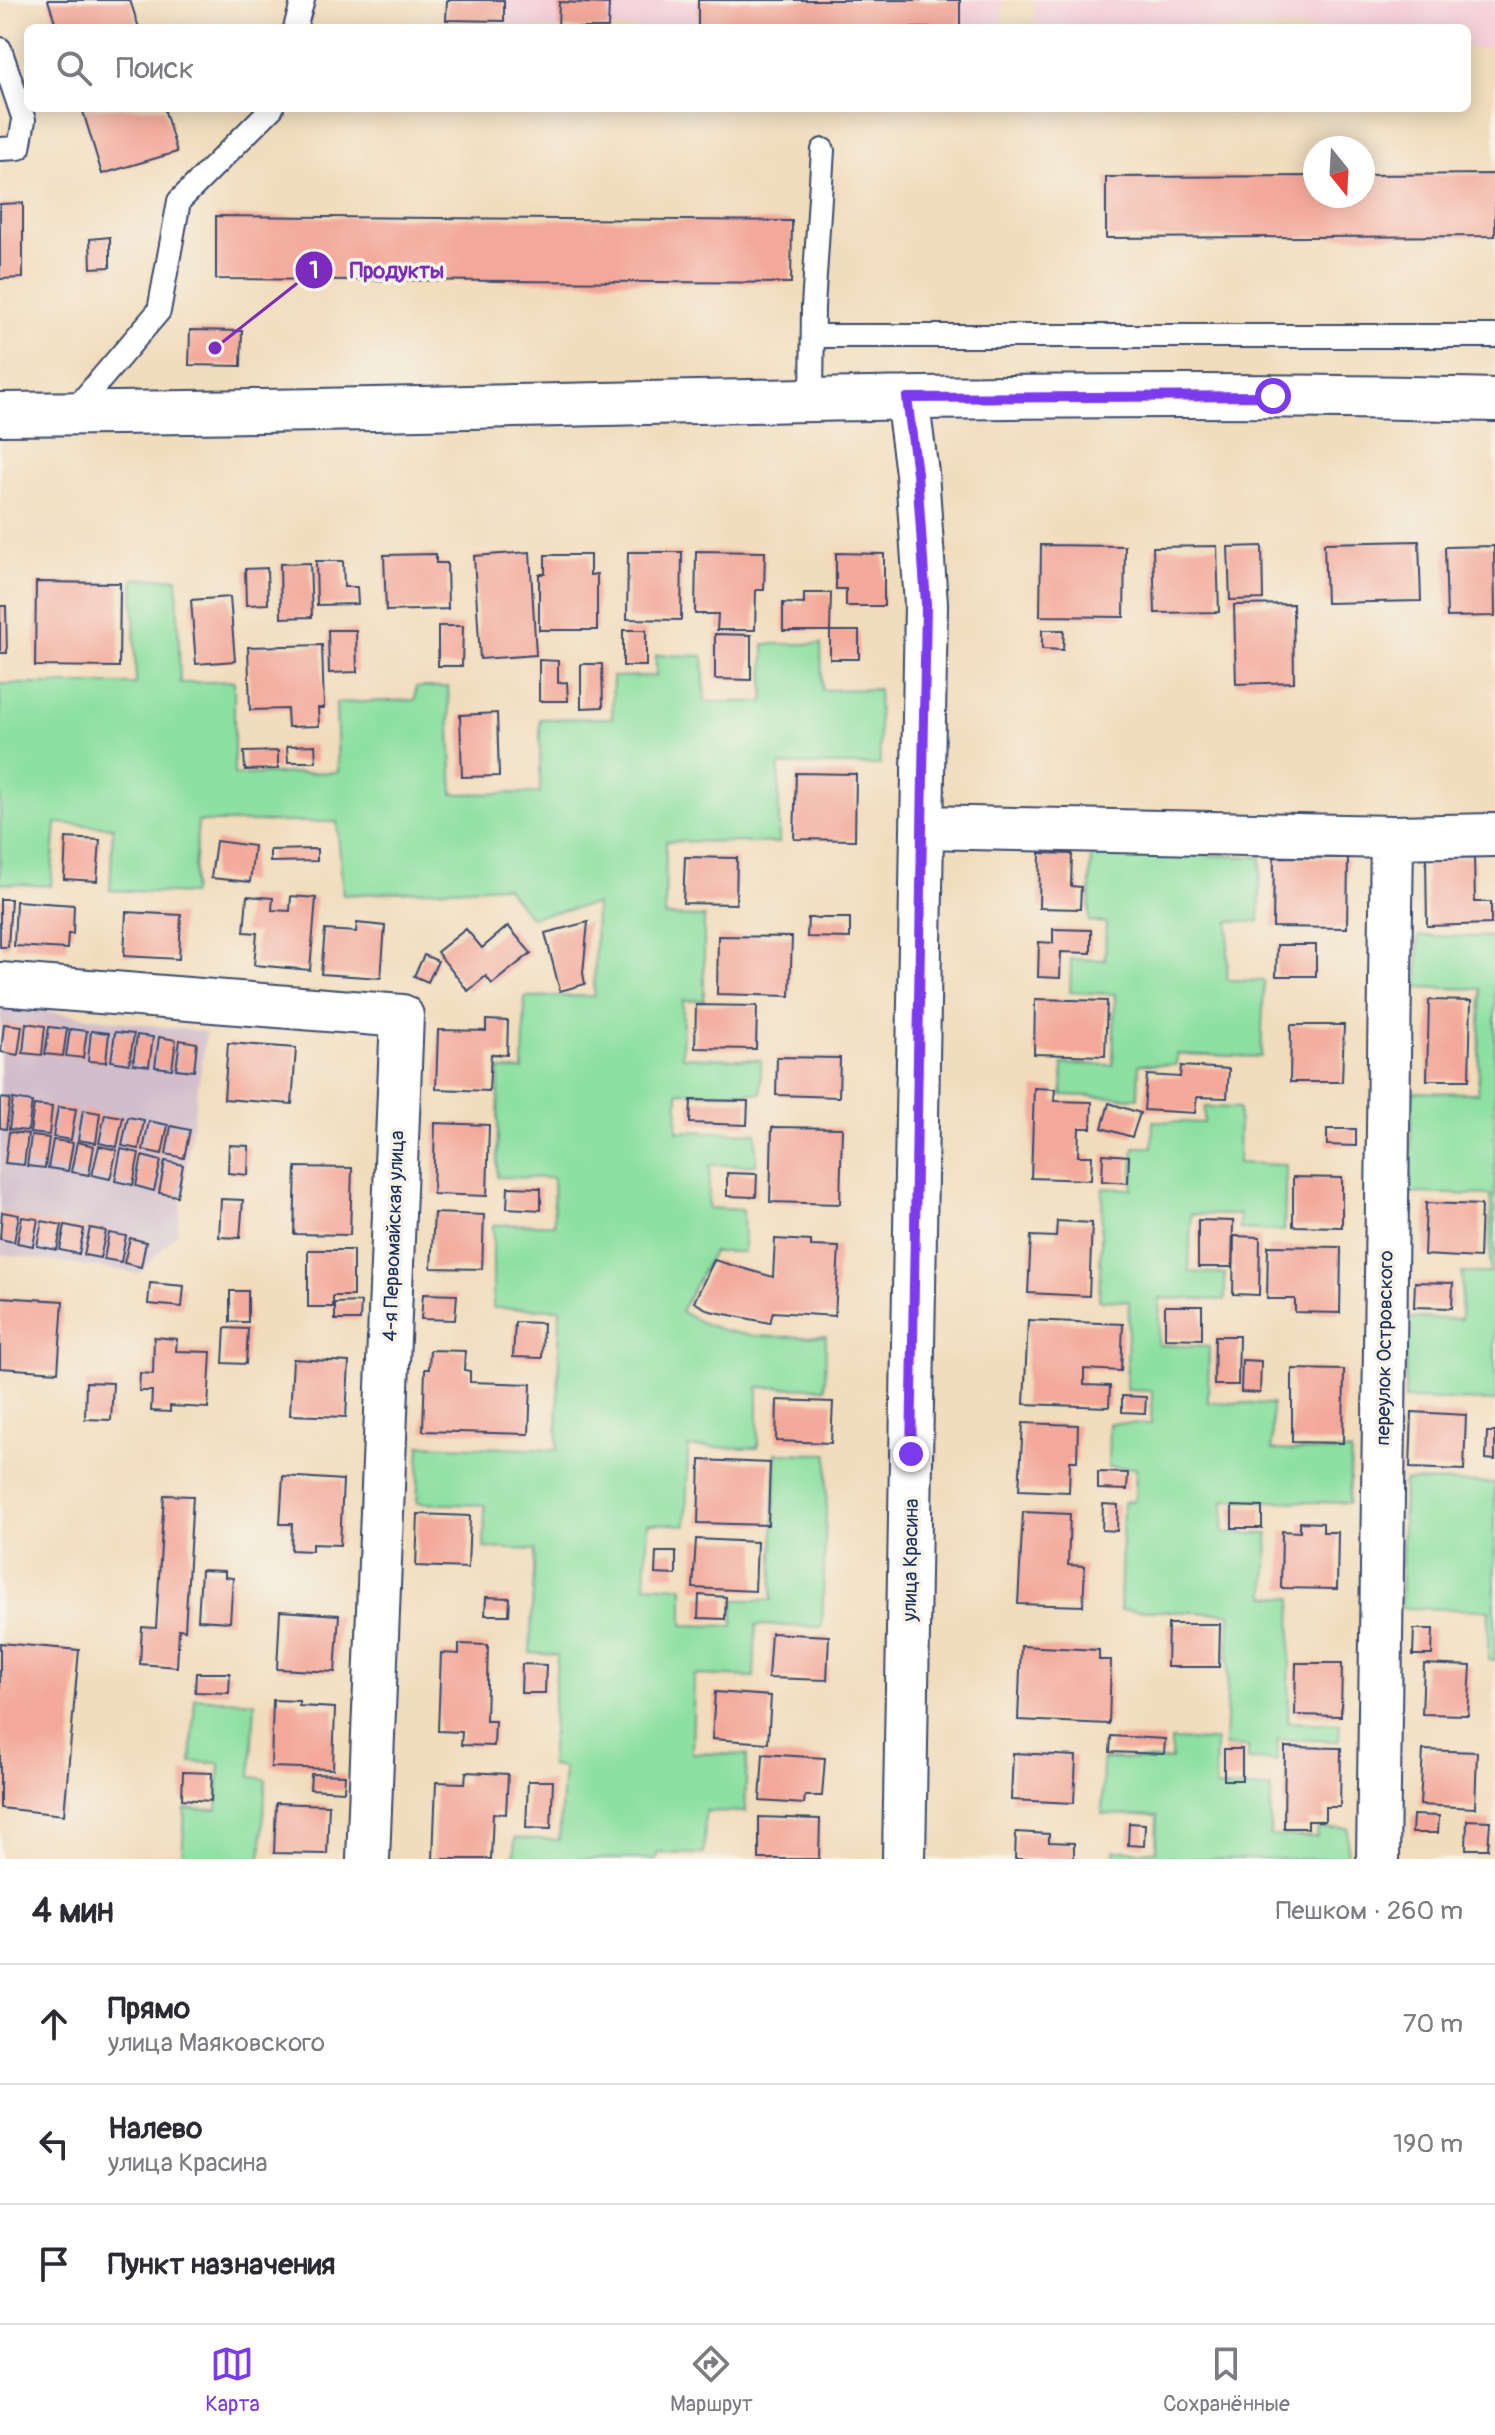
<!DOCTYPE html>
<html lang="ru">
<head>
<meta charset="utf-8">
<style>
  body { margin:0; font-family:Pangolin,sans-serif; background:#f7f7f7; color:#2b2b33 }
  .compass { position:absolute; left:1303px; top:136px; width:72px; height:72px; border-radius:50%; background:#fff; box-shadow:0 4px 20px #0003; rotate:162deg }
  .stop { position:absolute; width:24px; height:24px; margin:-18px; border:6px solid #7c3aed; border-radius:50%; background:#fff }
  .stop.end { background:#7c3aed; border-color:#fff; box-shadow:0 2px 8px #0008 }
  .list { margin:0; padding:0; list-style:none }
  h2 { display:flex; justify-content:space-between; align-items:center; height:104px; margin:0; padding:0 32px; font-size:34px }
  h2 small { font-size:26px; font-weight:400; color:#7c7c81 }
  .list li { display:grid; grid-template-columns:52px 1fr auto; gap:24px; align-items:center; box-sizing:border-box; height:120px; padding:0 32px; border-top:2px solid #e1e1e2 }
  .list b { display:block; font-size:30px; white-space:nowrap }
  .list p { margin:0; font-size:26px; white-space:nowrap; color:#7c7c81 }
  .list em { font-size:26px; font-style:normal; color:#7c7c81 }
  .icon { flex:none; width:44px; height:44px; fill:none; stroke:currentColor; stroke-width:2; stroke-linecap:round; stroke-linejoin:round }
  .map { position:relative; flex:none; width:1495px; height:1859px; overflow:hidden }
  .search { position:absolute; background:#fff; box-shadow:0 4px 20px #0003; left:24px; right:24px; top:24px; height:88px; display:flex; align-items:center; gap:20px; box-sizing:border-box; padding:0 28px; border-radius:12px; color:#7c7c81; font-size:30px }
  .sheet { height:464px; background:#fff }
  nav { display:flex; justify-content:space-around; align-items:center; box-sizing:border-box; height:112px; border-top:2px solid #e1e1e2; background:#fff; font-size:22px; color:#7c7c81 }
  nav a { display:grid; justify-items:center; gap:4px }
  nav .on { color:#7c3aed }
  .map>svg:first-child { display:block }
  .built { fill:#f5cfda }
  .industrial { fill:#d1bdcb }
  .green { fill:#8de0a1; stroke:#548880; stroke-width:2 }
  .building { fill:#f3a99a }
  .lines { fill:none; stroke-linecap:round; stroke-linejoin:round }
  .service-casing { stroke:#3b496c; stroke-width:26 }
  .minor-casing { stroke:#3b496c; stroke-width:46 }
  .service { stroke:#fff; stroke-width:22 }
  .minor { stroke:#fff; stroke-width:42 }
  .route { stroke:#7c3aed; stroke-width:10 }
  .labels { text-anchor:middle; stroke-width:7; stroke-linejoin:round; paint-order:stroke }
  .street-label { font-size:20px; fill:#1b2f5e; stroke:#f7f3e8 }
  .leader { fill:none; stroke:#7b2cbf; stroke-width:3 }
  .callout-dot { fill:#7b2cbf; stroke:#f7f3e8; stroke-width:3 }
  .mark-label { font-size:24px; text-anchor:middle; font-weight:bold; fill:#fff }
  .callout-label { font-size:22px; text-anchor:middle; font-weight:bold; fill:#7b2cbf; stroke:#f7f3e8; stroke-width:7; stroke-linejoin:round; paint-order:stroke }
</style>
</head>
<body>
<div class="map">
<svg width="1495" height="1859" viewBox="0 0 1495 1859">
  <rect width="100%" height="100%" fill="#f7f3e8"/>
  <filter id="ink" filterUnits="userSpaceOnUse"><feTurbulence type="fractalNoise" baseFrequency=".0125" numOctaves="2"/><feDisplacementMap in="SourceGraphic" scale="16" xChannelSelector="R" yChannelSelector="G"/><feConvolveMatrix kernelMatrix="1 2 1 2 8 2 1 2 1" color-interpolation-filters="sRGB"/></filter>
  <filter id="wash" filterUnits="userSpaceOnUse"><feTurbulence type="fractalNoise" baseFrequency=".006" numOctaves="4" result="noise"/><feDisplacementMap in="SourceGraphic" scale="32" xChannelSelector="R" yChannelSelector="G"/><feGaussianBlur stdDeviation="1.8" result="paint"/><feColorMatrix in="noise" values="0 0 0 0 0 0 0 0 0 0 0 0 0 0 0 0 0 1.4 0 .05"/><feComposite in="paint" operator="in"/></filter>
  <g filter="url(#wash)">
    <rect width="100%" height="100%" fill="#f1dcbb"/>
    <path class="built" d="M505,0h498v28h-497z
      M1033,0h462v32l-9,17h-19v-21h-433z"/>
    <path class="industrial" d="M0,1006l206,26 -29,201 -38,40 -139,-19z"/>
    <path class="green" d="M177,578l3,105 54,-2v94l104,-3 -2,-69 79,-3 1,-13h32l5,107 87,-1v-74l72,-1 1,-41 43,-1v-21l47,1 2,46h59v-58h57l1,46 56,-1 2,76h-101v78l-113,-2 -1,75 39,1v83l-21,1 -1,56 79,3v33l-83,-1 -1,39 79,2v32h-46l-2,43 35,2 1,42h-31l-32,59c42,29 96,27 145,25l-1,52 -67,-1v61l-70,-1 -2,78 -38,-2 -3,62 38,2v38l50,1 1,-26h38l4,-147 52,1 -6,173 -66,-2 -2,52 -60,-2 -2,78 55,2 -2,57 -40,-1 -1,43 -47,-1 -1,6h-142l1,-21 44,2 5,-72 -14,-2 7,-111 -27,-2 5,-103 -51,-2 1,-43 -68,-2 3,-58 137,5 3,-141 -67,-1v-83l61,-1 -1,-46 -56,-1 2,-107h24l2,-73 69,-1 2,-92 -66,13 -25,-31 -162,9 -6,-73h-139l-6,72 -82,-4 3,-63 -57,-4 -5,63 -51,-3v-199h136l-3,-105z
      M1091,851l170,6 -2,65 -30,-1 -2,59 37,1 -3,76 -84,-3 -1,11 -37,-1 -1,34 -76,-3 1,-31 50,1 2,-71 -45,-2 1,-33 34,1 1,-37 -17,-1z
      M1419,936l76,1v464l-90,-2 2,-81 54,1 1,-46h28l1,-78 -81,-2 2,-101 66,1 3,-104 -63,-2z
      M1205,1107l34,1 -1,55 48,2 -2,66 -45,-2v-14l-48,-1 -2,58 36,2v26l-65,-2 -2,47 51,2 -1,55 64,2v46l79,2 -2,51 -125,-3 -1,33 45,1 -2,62 26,2 -4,124 52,2 -1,17 -61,-2 -1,22 -29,-1v-13l-23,-1 5,-133 -110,-3 3,-108 12,-1 1,-33 -28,-1 1,-44 42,1 1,-33 -26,-1 3,-89 -30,-1 4,-112 29,1 2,-42h18l1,-26 51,2z
      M1404,1481l91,2v177h-7l1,-50 -88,-2z
      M195,1698l60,4 -4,75 15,2 -5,80h-79l3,-50 32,1 3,-47 -29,-1z
      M1171,1740l45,1 -1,46 56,2 -1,47 47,1 1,-9h30l-1,31h-233v-8h42l1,-35 -55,-2 1,-55 68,1z"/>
    <g id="blocks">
      <path class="building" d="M48,0h82l9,28h-82z
        M447,0h57v21l-58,-1z
        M698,0h262v28h-262z
        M559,2l50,2 -1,24h-50z
        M82,108h82l13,44 -75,22z
        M1495,174v62l-389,2v-61l209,-1v20h48v-21z
        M23,203v75l-23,1v-75z
        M216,216l576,5 -1,62 -575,-4z
        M110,237v30l-19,1 -1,-29z
        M190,330l52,1 -1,35 -52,-1z
        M1419,541l2,60 -95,2 -2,-60z
        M1041,545l84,1 -1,71 -84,-1z
        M1217,546l2,66 -64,1 -2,-66z
        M1262,546l1,53 -33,1 -2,-53z
        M1494,546l1,70 -48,1 -2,-70z
        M696,551l69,1 -1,38h-8l-1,40h-38l1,-16h-23z
        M530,552l6,103 -56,4 -6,-103z
        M628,552h54l-1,68 -54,-1z
        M836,553l48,1v52h-38v-17h-10z
        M436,554v9h11l1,46 -62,2 -2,-56z
        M545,555h45v20l7,-1v56h-58v-56h6z
        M316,561h27l1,26h13l1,17 -41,1z
        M310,563l2,54 -31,1 -1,-54z
        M267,568l1,36 -22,1 -1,-36z
        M36,582l84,1 -1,84 -84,-1z
        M804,593h27l-1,38h-47v-28l21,1z
        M230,597l5,64 -39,3 -5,-64z
        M1293,604l1,78 -58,2 -2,-79z
        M0,606h6l1,47h-7z
        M438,626h25l-1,40h-24z
        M328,630h28l1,42 -28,1z
        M623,630h23v36h-23z
        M1042,630h22l-1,20 -21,-1z
        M830,631h29v28h-29z
        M715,634l36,1v45l-36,-1z
        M322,645l2,63h-6l1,18 -31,1 -1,-18 -37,1 -2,-63z
        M539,660l19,1v22l9,-1 1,19h-29z
        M581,664h21l1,43 -22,1z
        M497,713l2,63 -37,1 -2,-62z
        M315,745l1,17h-28l-1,-16z
        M278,751v18l-33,1 -1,-18z
        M796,773l60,1 -1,66 -61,-1z
        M66,838l34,2 -3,41 -33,-2z
        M216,841l38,5 -4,36 -39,-4z
        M317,849v12l-47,1v-12z
        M1040,853l32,1 -1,32 10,1 -1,22 -41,-1z
        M685,857l52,1 -1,46 -53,-1z
        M1274,857l74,1 -1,70 -74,-1z
        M1474,857l1,45h16v22l-64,2 -1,-68z
        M247,896l26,2 -1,12 18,1 1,-15 25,2 -6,72 -56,-5 3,-32 -13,-1z
        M0,899h11l-3,48h-8z
        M16,901l58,4 -1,29h-5l-1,15 -53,-3z
        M126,912l55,3 -2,44 -55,-3z
        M808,918h42v20l-43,-1z
        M588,922l-5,51 2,11 -25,7 -15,-58z
        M357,923l28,3 -4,52 -60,-4 4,-44 31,2z
        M508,926l23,27 -39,31 -6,-8 -18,15 -31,-39 29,-23 16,19z
        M1053,929l38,1v23l-30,-1 -1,26 -22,-1 1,-35 14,1z
        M718,936l74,1 -2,59 -73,-2z
        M1277,945h39v31h-40z
        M424,955l14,6 -10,21 -14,-6z
        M1035,999l72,2 -2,55 -71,-2z
        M1429,1000l42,1 -2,79h-42z
        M696,1005l61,1 -1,43 -61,-1z
        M486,1020l22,1 -1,34 -16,-1 -2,37 -53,-2 2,-59 48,1z
        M26,1023l19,3 -3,29 -19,-2z
        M4,1024l18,2 -4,29 -17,-3z
        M1291,1025h53l-2,57h-52z
        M49,1027l18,2 -4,27 -18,-2z
        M70,1029l17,2 -4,27 -17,-2z
        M91,1031l18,2 -3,29 -18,-1z
        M115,1032l19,2 -5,30 -18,-3z
        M137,1035l16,2 -4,29 -16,-2z
        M159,1037l17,3 -4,29 -17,-2z
        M180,1040l17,3 -3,28 -18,-2z
        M228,1043l68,5 -4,56 -68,-5z
        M777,1057l63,1 -1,39 -63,-2z
        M1181,1066l48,3 -2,29 -30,-1 -2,16 -51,-3 3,-35 33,2z
        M1034,1088l21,1 -1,12 38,1 -1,26h-12l-1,28h14l-1,24 -60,-2z
        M0,1098l10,1 -4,30 -6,-1z
        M13,1099l19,3 -4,29 -19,-2z
        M691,1100l57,1 -1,24 -57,-2z
        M1109,1103l31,10 -8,24 -30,-9z
        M34,1105l18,2 -3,28 -19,-2z
        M58,1107l18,2 -5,31 -18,-3z
        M83,1110l17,3 -4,30 -18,-3z
        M105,1114l18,3 -6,30 -18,-4z
        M128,1117l16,3 -5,29 -17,-3z
        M149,1121l19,4 -6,29 -19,-4z
        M435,1123l54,2 -2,71 -54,-2z
        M171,1126l19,4 -6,28 -18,-4z
        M772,1127l70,1 -2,76 -70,-2z
        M1327,1129h29v17l-29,-1z
        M9,1132l19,2 -4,31 -19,-2z
        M31,1136l18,2 -4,30 -18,-2z
        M53,1140l20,3 -5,28 -20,-3z
        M77,1142l17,4 -5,29 -18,-3z
        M229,1145l20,1 -1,29 -20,-2z
        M99,1146l18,4 -7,29 -18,-4z
        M121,1149l18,4 -6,32 -18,-4z
        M1103,1154l26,2 -1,27 -26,-2z
        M142,1156l19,5 -7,30 -18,-5z
        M165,1161l18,4 -6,31 -18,-3z
        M296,1167l56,1 -2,67 -56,-1z
        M727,1173l30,1 -1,23 -29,-1z
        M1293,1177l49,1v49l-49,-1z
        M508,1187l33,1v22l-34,-2z
        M221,1199l22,1 -3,38 -21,-1z
        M1426,1203l55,2 -2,53 -55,-3z
        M2,1212l17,3 -5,27 -14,-3z
        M434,1213l50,2 -2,54 -51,-1z
        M22,1217l16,2 -5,27 -16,-3z
        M1198,1220l35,1 -1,46h-34z
        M42,1221l20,4 -5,25 -20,-4z
        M1057,1221l35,2 -3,73 -61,-3 3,-57 25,1z
        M65,1225l19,4 -5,25 -19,-4z
        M90,1228l16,3 -6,27 -16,-3z
        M109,1233l17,3 -5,26 -17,-3z
        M1234,1236l26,1 -1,58 -26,-1z
        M130,1238l16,4 -5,25 -17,-4z
        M775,1239l36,2v5l28,1 -4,69 -62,-4 -3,11 -60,-12 -16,-9 20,-42 59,17z
        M1268,1246l73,1 -1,66 -45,-1v-13h-28z
        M308,1250h45v46h-20v11h-25z
        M1415,1282l38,1 -1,25 -38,-1z
        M150,1283l34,3 -2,21 -34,-3z
        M230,1291h18v31h-18z
        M423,1294l34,1 -2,25 -34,-1z
        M0,1297l63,4 -5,71 -58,-4z
        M361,1302l-1,18h-25v-17z
        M1165,1306h37v33l-37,-1z
        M1028,1320l95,4 -2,47 -37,-2v16l26,1 -1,21 -85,-3z
        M515,1322l28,1 -1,35 -29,-1z
        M225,1328l23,1 -2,35 -23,-1z
        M1215,1336h24l-1,49h-24z
        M154,1337l23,2 -1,12 35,1 -3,56 -38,-2v6l-19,-1 1,-20h-13l1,-18 13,1z
        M430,1350l35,1 -1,19 6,1v11l61,2 -2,50 -106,-3 2,-62h4z
        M293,1359l56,3 -3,55 -56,-2z
        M1242,1360l19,1 -1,32 -19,-1z
        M1292,1369l52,1 -1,73 -51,-1z
        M86,1382l27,1 -2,37 -26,-1z
        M1122,1396l24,1 -1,16 -23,-1z
        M777,1400l56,2 -2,41 -55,-2z
        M1412,1412l54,3 -2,55 -54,-2z
        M1023,1423l55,2 -1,36h-7l-1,31 -50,-2z
        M1487,1432h8v28l-9,-1z
        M700,1460l70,3 -2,62 -70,-2z
        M1098,1472l30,1 -1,17 -29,-1z
        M283,1476l60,4 -3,65 -28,-1v7l-21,-1 1,-26h-12z
        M164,1495l29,1 -8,134 -6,-1 -2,38 -37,-3 2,-37 14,1z
        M1103,1504l15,1 -1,26 -15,-1z
        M1232,1506l30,1v21h-30z
        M1023,1512l47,2 -2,51 17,1 -2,40 -65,-2z
        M418,1514l52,2 -2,52 -52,-2z
        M1300,1522l23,1v9h15l-1,57 -56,-1 1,-57 18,1z
        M696,1539l61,3 -2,49 -62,-3z
        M656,1552h20v23l-21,-1z
        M201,1570l24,1v6l8,1 -3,44 -32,-2z
        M699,1595l27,2 -1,22 -27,-1z
        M486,1597l24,1 -1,17h-24z
        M280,1611l59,4 -4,57 -58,-3z
        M1168,1624h52l-1,43h-52z
        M1414,1629h19l-1,26h-19z
        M771,1633l58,3 -2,44 -59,-2z
        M0,1643l79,7 -15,165 -64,-7z
        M459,1644l29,1 -2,76h9l-1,25 -33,-1 1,-13 -24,-1 3,-78 18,1z
        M1021,1646l78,4v10h12l-2,64 -91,-4z
        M1296,1663h46l-1,53 -46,-1z
        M522,1664l24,1 -1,28h-24z
        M1424,1664l47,2 -3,49 -46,-1z
        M196,1673h34l-1,20 -34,-1z
        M715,1692l56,4 -3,47 -56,-4z
        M273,1700l26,1v5l36,2 -2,61 -62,-2z
        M1111,1736l54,3 -1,15 -54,-2z
        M1285,1747l56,1 -1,59h-15v14h-17v7h-24z
        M1224,1749h18v31h-18z
        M1423,1750l54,2 -2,56 -55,-3z
        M1013,1753l63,3 -2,47 -63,-3z
        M763,1754l62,4 -3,38h-17l-1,8 -44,-3z
        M183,1772l29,1 -1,28 -29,-2z
        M466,1772l42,2 -2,40 -13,-1 -2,46h-58l3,-77 29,1z
        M311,1774l34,1 -1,16 -34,-2z
        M528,1781h25l-2,48 -25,-1z
        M276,1803l53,2 -2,49 -53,-1z
        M1413,1815l26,1 -1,17h-26z
        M759,1817l61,2 -1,40h-60z
        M1467,1820l23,1 -2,28h-22z
        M1129,1823l16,1 -1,22 -16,-1z
        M1016,1832l33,2v8l25,1v16h-59z"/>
    </g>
  </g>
  <g filter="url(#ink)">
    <use href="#blocks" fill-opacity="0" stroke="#3b496c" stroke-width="2"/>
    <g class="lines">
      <defs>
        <path id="service" d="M295,28l8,-28
          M0,49l24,71 -5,28 -19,1
          M813,336h682
          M812,398l1,-91 10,-157
          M71,414l88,-103 20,-110 93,-93"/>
        <path id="minor" d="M0,414c498,-2 997,-28 1495,-14
          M924,827l468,10 103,-2
          M0,984l402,32 -34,843
          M904,1859l22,-1255 -9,-131 -10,-75
          M1378,1859l14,-1022"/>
      </defs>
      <use href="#service" class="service-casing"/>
      <use href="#minor" class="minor-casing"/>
      <use href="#service" class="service"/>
      <use href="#minor" class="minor"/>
    </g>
  </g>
  <g class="lines" filter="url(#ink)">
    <path class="route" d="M911,1454l15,-850 -9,-131 -10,-75 366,-2"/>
  </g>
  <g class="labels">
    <g class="street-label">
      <text transform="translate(393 1236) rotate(-88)" y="7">4-я Первомайская улица</text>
      <text transform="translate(1384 1348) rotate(-89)" y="7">переулок Островского</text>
      <text transform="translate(910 1560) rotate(-89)" y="7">улица Красина</text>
    </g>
  </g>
  <path class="leader" d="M215 348L314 270"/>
  <g class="callout-dot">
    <circle cx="215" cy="348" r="8"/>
    <circle cx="314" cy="270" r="20"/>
  </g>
  <g class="mark-label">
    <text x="314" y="278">1</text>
  </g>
  <g class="callout-label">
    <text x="397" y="278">Продукты</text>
  </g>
</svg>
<svg class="compass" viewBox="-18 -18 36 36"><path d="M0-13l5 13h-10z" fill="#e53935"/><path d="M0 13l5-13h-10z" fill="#7c7c81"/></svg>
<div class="stop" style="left:1273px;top:396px"></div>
<div class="stop end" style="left:911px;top:1454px"></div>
<div class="search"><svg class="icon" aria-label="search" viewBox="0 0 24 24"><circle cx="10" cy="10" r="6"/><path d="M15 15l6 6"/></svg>Поиск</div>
</div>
<section class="sheet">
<h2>4 мин<small>Пешком · 260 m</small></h2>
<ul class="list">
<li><svg class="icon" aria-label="ahead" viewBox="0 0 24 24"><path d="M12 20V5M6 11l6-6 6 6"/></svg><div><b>Прямо</b><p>улица Маяковского</p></div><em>70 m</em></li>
<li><svg class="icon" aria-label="left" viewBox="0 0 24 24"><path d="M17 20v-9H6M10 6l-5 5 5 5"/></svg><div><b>Налево</b><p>улица Красина</p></div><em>190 m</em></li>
<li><svg class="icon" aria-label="arrive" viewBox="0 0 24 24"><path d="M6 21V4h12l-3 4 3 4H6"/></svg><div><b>Пункт назначения</b></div></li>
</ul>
</section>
<nav>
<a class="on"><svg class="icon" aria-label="map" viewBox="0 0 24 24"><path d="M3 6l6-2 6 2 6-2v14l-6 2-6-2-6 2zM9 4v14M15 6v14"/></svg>Карта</a>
<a><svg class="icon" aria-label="directions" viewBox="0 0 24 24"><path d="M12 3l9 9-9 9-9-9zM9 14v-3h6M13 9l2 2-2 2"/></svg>Маршрут</a>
<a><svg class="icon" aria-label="saved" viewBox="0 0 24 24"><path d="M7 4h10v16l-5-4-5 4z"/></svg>Сохранённые</a>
</nav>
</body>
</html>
